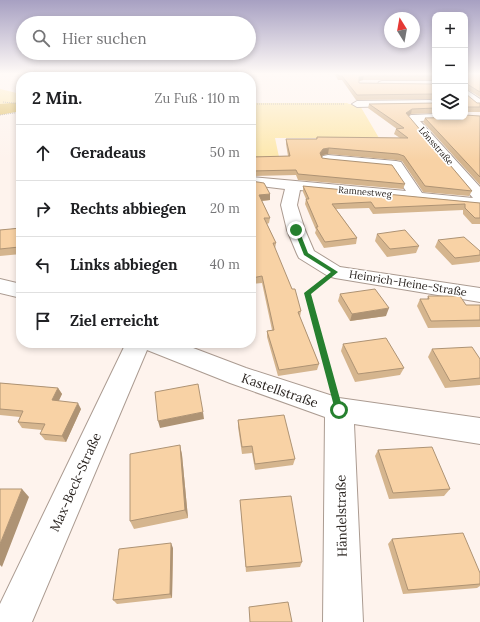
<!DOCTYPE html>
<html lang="de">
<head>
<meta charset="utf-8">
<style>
  body { margin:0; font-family:Lora,serif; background:#f6f6f6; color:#202124 }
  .controls { position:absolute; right:12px; top:12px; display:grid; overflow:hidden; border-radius:8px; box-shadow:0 2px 6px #0003 }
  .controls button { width:36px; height:36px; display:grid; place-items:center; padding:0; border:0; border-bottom:1px solid #e0e0e0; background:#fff; color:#202124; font:20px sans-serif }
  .compass { position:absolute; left:384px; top:12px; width:36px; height:36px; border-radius:50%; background:#fff; box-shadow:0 2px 6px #0003; rotate:349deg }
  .stop { position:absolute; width:12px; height:12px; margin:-9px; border:3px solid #26802f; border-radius:50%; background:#fff }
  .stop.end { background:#26802f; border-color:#fff; box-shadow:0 1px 4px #0008 }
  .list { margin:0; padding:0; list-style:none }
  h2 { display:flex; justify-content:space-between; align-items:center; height:52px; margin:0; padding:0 16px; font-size:17px }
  h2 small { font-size:13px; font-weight:400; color:#757577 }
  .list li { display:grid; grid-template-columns:26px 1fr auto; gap:12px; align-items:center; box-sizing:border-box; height:56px; padding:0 16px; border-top:1px solid #e0e0e0 }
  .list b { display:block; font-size:15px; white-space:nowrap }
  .list em { font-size:13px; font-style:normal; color:#757577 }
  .icon { flex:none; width:22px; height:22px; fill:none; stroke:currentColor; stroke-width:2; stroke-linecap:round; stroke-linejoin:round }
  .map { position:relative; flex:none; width:480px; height:622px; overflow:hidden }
  .search { position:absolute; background:#fff; box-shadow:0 2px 6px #0003; left:16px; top:16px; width:240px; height:44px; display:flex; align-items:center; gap:10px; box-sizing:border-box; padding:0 14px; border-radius:22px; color:#757577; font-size:15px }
  .panel { position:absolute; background:#fff; box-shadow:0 2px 6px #0003; left:16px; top:72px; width:240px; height:276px; border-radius:16px }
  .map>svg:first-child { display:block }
  .green { fill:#fde7ab }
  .forest { fill:#debc5c }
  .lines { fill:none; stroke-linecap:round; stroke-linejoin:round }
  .minor-casing { stroke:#ab9b91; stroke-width:2 }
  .path-far2 { stroke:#aba29d; stroke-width:1; stroke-dasharray:1 1; stroke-linecap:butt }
  .path-far1 { stroke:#aba29d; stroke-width:2.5; stroke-dasharray:2 2; stroke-linecap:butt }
  .path { stroke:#aba29d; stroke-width:3; stroke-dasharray:2.5 2.5; stroke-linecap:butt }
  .minor { fill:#fff; fill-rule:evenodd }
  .wall { fill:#d5b58e }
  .shaded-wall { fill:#ae9374 }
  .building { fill:#f8d2a5; stroke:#ae9374 }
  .route { fill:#26802f }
  .labels { text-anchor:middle; stroke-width:3.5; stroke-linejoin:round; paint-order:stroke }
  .far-street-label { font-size:9px; fill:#2a2420; stroke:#fff }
  .street-label { font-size:11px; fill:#2a2420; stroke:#fff }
  .near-street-label { font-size:13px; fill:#2a2420; stroke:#fff }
</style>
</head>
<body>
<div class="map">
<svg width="480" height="622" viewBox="0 0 480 622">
  <rect width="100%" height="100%" fill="#fef3ed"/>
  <path class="green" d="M0,89l21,5v8l-21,2z
    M251,103h96l2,1h10l20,34h-104l4,19h-28z"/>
  <path class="forest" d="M21,102v9l-21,4v-11z"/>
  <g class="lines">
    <defs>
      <path id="minor" d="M382,81h53v6l-56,-1 -1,-2 1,-2z
        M465,89l15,10v8l-4,-1 -11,-9z
        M430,100l4,1 1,2 -1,2 -77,2 -5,-3 5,-3z
        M435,114v3h10l-5,3 -20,1 60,66v21l-180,-18 -3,15 8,25 9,21 26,16 140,21v14l-145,-24 -7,-2 -29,-18 -2,-4 -10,-24 -6,-25 4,-16 -34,-4v-8l155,14 -15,-22 -63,-6 -5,-1 -2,-3 2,-3 5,-1 68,6 5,1 21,31 51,5 -67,-80 5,-3z
        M0,279l21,5v14l-21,-5z
        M126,343h54l66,25 93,30 141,20v26l-126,-20 9,198h-40l2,-205 -95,-34 -83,-33 -115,272h-32v-18z"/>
    </defs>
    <use href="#minor" class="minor-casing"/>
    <path class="path-far2" d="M174,77l2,-4
      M3,102l18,2
      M251,104h93
      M0,115l21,-3"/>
    <path class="path-far1" d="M320,340l-13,-47 15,-11"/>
    <path class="path" d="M319,339l13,48"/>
    <use href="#minor" class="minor"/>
  </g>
  <path class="wall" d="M334,73h101v7h-72l-4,1v2l76,1v15l-79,1 -14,-20h-4z
    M465,73h15v24l-15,-9 1,6 11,9h3v9h-15z
    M435,103v10l-24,1 -3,2 64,75 -3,5 -46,-4 -21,-31 -6,-1 -68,-6 -5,1 -1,1v2l83,26 -2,5 -105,-9 -2,-5 -45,1v-19l37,-1 -2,-12v-5h30l1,-2 83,1 -6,-4 2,-5h1l-29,-21 1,-4z
    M480,116v69l-57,-63 2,-4z
    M251,181l19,13v6l-8,1 8,17 -1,5 -2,1 9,19 -1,6 26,62 -1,6 19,47 -2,6 -39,6 -11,-39v-6l5,-1 -10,-47 -10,1 -1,-3z
    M303,186l177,17v21h-8l-9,-10v-4l-90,4 -4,-6 -33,1 21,29 -1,6 -32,4 -9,-15 1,-3 -11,-26 1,-5 -3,-7z
    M21,228v26l-21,2v-26z
    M377,234l42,12 -3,7 -29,4 -12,-16z
    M438,240l42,11v10l-1,1 -27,3 -17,-18z
    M340,294l46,22 -36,5 -12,-20z
    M428,296l38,9h14v22l-52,1 -11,-22 3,-7h7z
    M343,344l61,24 -4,7 -45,7 -14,-31z
    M432,349l48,10v26l-35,3 -17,-31z
    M0,383l58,5 4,6 -4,7 23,8 -15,33 -21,-2 -5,-6 2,-4 -20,-2 -4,-6 2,-5 -20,-2z
    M238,420l57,39 -2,6 -38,5 -3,-17 -10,1 -4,-27z
    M180,445l2,10 6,63 -54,11 -4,-8z
    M378,450l72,39 -6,7 -55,3 -14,-43z
    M240,500l62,62 -2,5 -54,5z
    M392,539l88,34v13l-3,2 -74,6 -15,-50z
    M173,548l-1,50 -55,6 -4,-4z"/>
  <path class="shaded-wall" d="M364,76l-1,4 -4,1v-4z
    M412,109l-1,5 -6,4 1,-5z
    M329,148l-1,6 -5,1 -3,3v-5l3,-4z
    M270,194v6l-11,1v-6z
    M21,242v10l-2,-5z
    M389,308l-3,8 -36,5 2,-7z
    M58,388l4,6 -6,13 -4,-7z
    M78,403l3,6 -15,33 -4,-6z
    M203,412l1,7 -44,9 -2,-7z
    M180,445l2,10 6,63 -3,-8z
    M22,489l7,8 -27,70 -2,-2v-21z
    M171,543l2,5 -1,50 -2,-4z"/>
  <path class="building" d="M337,73h98v3h-71l-5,1v6l76,1v10l-78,1 -15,-19h-3z
    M465,73h15v19l-13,-8h-2l1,10 11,9h3v4h-13l-2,4z
    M435,103v5l-23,1 -6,4 66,78 -47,-5 -21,-30 -6,-2 -69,-6 -6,1 -3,4 2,5 7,1 63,6 13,19 -107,-10 -2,-4 -45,1v-14l39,-1 -4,-17h31v-2l91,1 -12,-9 8,-1 -35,-24z
    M465,115l15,1v61l-55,-59 40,-1z
    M251,181l13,2 6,11 -11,1 11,23h-6l12,25h-3l19,46h3l6,22 -3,1 21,52 -40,6 -12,-39 7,-1 -12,-54 -10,2 -1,-4z
    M303,186l177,17v15h-5l-10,-10v-4l-90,4 -4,-6 -39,2 25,34 -32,4 -9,-15h2l-12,-28h3z
    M21,228v14l-2,5 -19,2v-19z
    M405,230l14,16 -29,3 -13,-15z
    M464,237l16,14v4l-25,3 -17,-18z
    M375,289l14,19 -37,6 -12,-20z
    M428,296h32l6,9h14v15l-49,1 -11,-22h9z
    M386,338l18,30 -46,6 -15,-30z
    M472,347l8,12v19l-30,3 -18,-32z
    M0,383l58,5 -6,12 26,3 -16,33 -22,-2 5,-10 -27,-2 5,-11 -23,-2z
    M198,384l5,28 -45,9 -3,-29z
    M284,415l11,44 -40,5 -3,-18 -10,1 -4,-27z
    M180,445l5,65 -55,11v-67z
    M432,447l18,42 -57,4 -15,-43z
    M0,489h22l-22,55z
    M291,496l11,66 -56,5 -6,-67z
    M463,533l17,40v11l-72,6 -16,-51z
    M171,543l-1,51 -57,6 6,-51z
    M288,602l4,20h-42l-1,-15z"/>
  <linearGradient id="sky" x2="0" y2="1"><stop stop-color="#a7a0c2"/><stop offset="0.46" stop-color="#fffaf7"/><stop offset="1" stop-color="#fffaf7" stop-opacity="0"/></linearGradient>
  <rect width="480" height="160" fill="url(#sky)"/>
  <path class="route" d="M296,229l3,1 9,23 30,19 -27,22 32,116 -4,4 -4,-4 -31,-117 27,-21 -27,-17 -10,-25z"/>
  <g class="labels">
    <g class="far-street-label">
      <text transform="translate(436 146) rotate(49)" y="3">Lönsstraße</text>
      <text transform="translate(365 192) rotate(5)" y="3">Ramnestweg</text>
    </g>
    <g class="street-label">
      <text transform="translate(408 283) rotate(9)" y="4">Heinrich-Heine-Straße</text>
    </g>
    <g class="near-street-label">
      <text transform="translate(280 390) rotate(19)" y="5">Kastellstraße</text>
      <text transform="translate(75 482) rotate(-66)" y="5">Max-Beck-Straße</text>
      <text transform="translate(341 516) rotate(-91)" y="5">Händelstraße</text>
    </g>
  </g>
</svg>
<div class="controls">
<button>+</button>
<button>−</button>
<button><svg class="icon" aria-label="layers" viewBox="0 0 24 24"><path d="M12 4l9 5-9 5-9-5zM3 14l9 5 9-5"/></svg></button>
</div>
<svg class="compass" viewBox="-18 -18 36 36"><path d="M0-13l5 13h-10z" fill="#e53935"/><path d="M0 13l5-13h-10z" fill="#757577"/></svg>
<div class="stop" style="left:339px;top:410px"></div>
<div class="stop end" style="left:296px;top:230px"></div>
<div class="search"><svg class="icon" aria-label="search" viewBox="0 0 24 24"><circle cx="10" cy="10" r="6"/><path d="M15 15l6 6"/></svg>Hier suchen</div>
<section class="panel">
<h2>2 Min.<small>Zu Fuß · 110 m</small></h2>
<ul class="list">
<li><svg class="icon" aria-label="ahead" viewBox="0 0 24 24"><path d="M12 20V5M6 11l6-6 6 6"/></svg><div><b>Geradeaus</b></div><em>50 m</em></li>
<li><svg class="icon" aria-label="right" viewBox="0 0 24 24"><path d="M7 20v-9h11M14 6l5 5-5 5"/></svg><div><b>Rechts abbiegen</b></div><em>20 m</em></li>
<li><svg class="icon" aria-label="left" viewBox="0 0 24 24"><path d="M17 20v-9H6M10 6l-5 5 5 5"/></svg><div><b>Links abbiegen</b></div><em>40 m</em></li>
<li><svg class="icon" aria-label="arrive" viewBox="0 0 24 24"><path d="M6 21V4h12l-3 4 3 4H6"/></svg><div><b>Ziel erreicht</b></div></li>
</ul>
</section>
</div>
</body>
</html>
